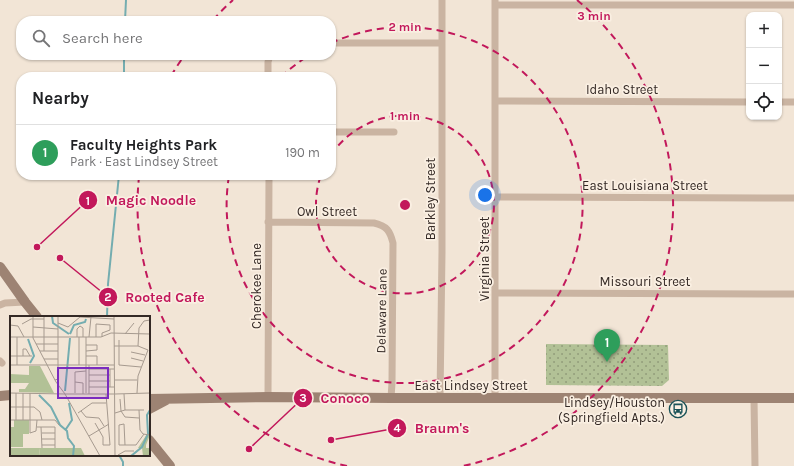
<!DOCTYPE html>
<html lang="en">
<head>
<meta charset="utf-8">
<style>
  body { margin:0; font-family:Karla,sans-serif; background:#f6f6f6; color:#202124 }
  .controls { position:absolute; right:12px; top:12px; display:grid; overflow:hidden; border-radius:8px; box-shadow:0 1px 3px #0004 }
  .controls button { width:36px; height:36px; display:grid; place-items:center; padding:0; border:0; border-bottom:1px solid #e0e0e0; background:#fff; color:#202124; font:20px sans-serif }
  .you { position:absolute; left:485px; top:195px; width:14px; height:14px; margin:-10px; border:3px solid #fff; border-radius:50%; background:#1a73e8; box-shadow:0 0 0 6px #1a73e833 }
  .badge { display:grid; place-items:center; width:26px; height:26px; border-radius:50%; background:#111827; color:#fff; font-size:13px; font-weight:700 }
  .pin { position:absolute; translate:-50% -33px; filter:drop-shadow(0 1px 2px #0008) }
  .pin::after { content:''; position:absolute; top:21px; width:14px; height:12px; background:inherit; clip-path:polygon(0 0,100% 0,50% 100%) }
  .list { margin:0; padding:0; list-style:none }
  h2 { display:flex; justify-content:space-between; align-items:center; height:52px; margin:0; padding:0 16px; font-size:17px }
  h2 small { font-size:13px; font-weight:400; color:#757577 }
  .list li { display:grid; grid-template-columns:26px 1fr auto; gap:12px; align-items:center; box-sizing:border-box; height:56px; padding:0 16px; border-top:1px solid #e0e0e0 }
  .list b { display:block; font-size:15px; white-space:nowrap }
  .list p { margin:0; font-size:13px; white-space:nowrap; color:#757577 }
  .list em { font-size:13px; font-style:normal; color:#757577 }
  .icon { flex:none; width:22px; height:22px; fill:none; stroke:currentColor; stroke-width:2; stroke-linecap:round; stroke-linejoin:round }
  .map { position:relative; flex:none; width:794px; height:466px; overflow:hidden }
  .search { position:absolute; background:#fff; box-shadow:0 1px 3px #0004; left:16px; top:16px; width:320px; height:44px; display:flex; align-items:center; gap:10px; box-sizing:border-box; padding:0 14px; border-radius:16px; color:#757577; font-size:15px }
  .panel { position:absolute; background:#fff; box-shadow:0 1px 3px #0004; left:16px; top:72px; width:320px; height:108px; border-radius:16px }
  .map>svg:first-child { display:block }
  .park { fill:url(#park-dots) }
  .lines { fill:none; stroke-linecap:round; stroke-linejoin:round }
  .stream { stroke:#74adb0; stroke-width:2 }
  .street { stroke:#cab4a2; stroke-width:7 }
  .secondary { stroke:#9d8373; stroke-width:10 }
  .ring { fill:none; stroke:#c2185b; stroke-width:2; stroke-dasharray:7 5 }
  .labels { text-anchor:middle; stroke-width:3.5; stroke-linejoin:round; paint-order:stroke }
  .street-label { font-size:13px; fill:#342925; stroke:#faefe2 }
  .poi-label { font-size:13px; fill:#342925; stroke:#faefe2; text-anchor:end }
  .inset-river { fill:none; stroke:#74adb0; stroke-width:2 }
  .inset-road { fill:none; stroke:#a69a8f; stroke-width:1 }
  .view { fill:#7b2cbf; fill-opacity:0.15; stroke:#7b2cbf; stroke-width:2 }
  .inset-edge { fill:none; stroke:#342925; stroke-width:2 }
  .centre { fill:#c2185b; stroke:#faefe2; stroke-width:2 }
  .ring-label { font-size:12px; text-anchor:middle; font-weight:bold; fill:#c2185b; stroke:#faefe2; stroke-width:3.5; stroke-linejoin:round; paint-order:stroke }
  .leader { fill:none; stroke:#c2185b; stroke-width:1.5 }
  .callout-dot { fill:#c2185b; stroke:#faefe2; stroke-width:1.5 }
  .mark-label { font-size:12px; text-anchor:middle; font-weight:bold; fill:#fff }
  .callout-label { font-size:14px; text-anchor:middle; font-weight:bold; fill:#c2185b; stroke:#faefe2; stroke-width:3.5; stroke-linejoin:round; paint-order:stroke }
</style>
</head>
<body>
<div class="map">
<svg width="794" height="466" viewBox="0 0 794 466">
  <defs>
    <pattern id="park-dots" width="8" height="8" patternUnits="userSpaceOnUse"><rect width="8" height="8" fill="#b2c196"/><path d="M2 2h.1M6 6h.1" fill="none" stroke="#929d7a" stroke-width="1.8" stroke-linecap="round"/></pattern>
  </defs>
  <rect width="100%" height="100%" fill="#f2e5d6"/>
  <path class="park" d="M546,344l122,1 1,35 -7,6 -116,-1z"/>
  <g class="lines">
    <path class="stream" d="M125,21l1,-21
      M124,55v22
      M107,317l1,-33 11,-109
      M119,455l4,7v4"/>
    <path class="street" d="M495,5h299
      M331,43h111
      M268,77v-15l2,-7
      M495,101l254,1
      M779,102h15
      M331,132h63
      M496,197l298,1
      M268,222l106,1c13,3 16,8 19,20l-1,140 -1,15
      M495,293l299,1
      M0,305l5,-2 20,-1
      M0,361l2,2
      M268,397l1,-222
      M440,398l2,-146v-252
      M495,398v-398
      M754,398l1,68"/>
    <path class="secondary" d="M0,267l25,35 12,15
      M0,396l11,-1
      M149,399l119,-2 123,1h403
      M149,409l17,-9
      M149,440l21,26"/>
  </g>
  <g class="ring">
    <path d="M331 155A89 89 0 1 1 321 175"/>
    <path d="M281 77A178 178 0 0 1 308 56M331 43A178 178 0 1 1 229 176"/>
    <path d="M347 466A267 267 0 0 1 139 177M171 76A267 267 0 0 1 184 56M213 20A267 267 0 0 1 233 0M577 0A267 267 0 0 1 463 466"/>
  </g>
  <defs>
    <symbol id="bus-ring" viewBox="-11 -11 22 22"><circle r="9.5" fill="#faefe2" stroke="#195257" stroke-width="1.5"/><path d="M-5-6H5V4H4V6H2V4H-2V6H-4V4H-5ZM-3.5-4V0h7V-4ZM-3.5 1.2v1.5H-2V1.2ZM2 1.2v1.5H3.5V1.2Z" fill="#195257"/></symbol>
  </defs>
  <g fill-rule="evenodd">
    <use href="#bus-ring" x="668" y="399" width="20" height="20"/>
  </g>
  <g class="labels">
    <g class="street-label">
      <text x="622" y="94">Idaho Street</text>
      <text x="645" y="190">East Louisiana Street</text>
      <text transform="translate(430 199) rotate(-90)" y="5">Barkley Street</text>
      <text x="327" y="216">Owl Street</text>
      <text transform="translate(484 259) rotate(-90)" y="5">Virginia Street</text>
      <text x="645" y="286">Missouri Street</text>
      <text transform="translate(256 286) rotate(-90)" y="5">Cherokee Lane</text>
      <text transform="translate(381 311) rotate(-89)" y="5">Delaware Lane</text>
      <text x="471" y="390">East Lindsey Street</text>
    </g>
    <g class="poi-label">
      <text x="665" y="407">Lindsey/Houston<tspan x="665" dy="15">(Springfield Apts.)</tspan></text>
    </g>
  </g>
  <g transform="translate(10 316)">
    <rect width="140" height="140" fill="#f2e5d6"/>
    <path d="M29,132h42l4,8h-45z" fill="#b2c196"/>
    <path d="M19,50h11l14,27 -35,-1v-3h6l4,-6zM4,104h15v14h-6v13h-13v-20h4zM137,118l3,1 -4,10v3h4v8h-7l-1,-8h-4zM0,132h29l1,8h-30z" fill="#b2c196"/>
    <path d="M0,58l19,1v8h-19z" fill="#b2c196"/>
    <path class="inset-river" d="M42,0l1,7 16,11M60,18l4,-9 11,-3 1,-3M18,23l6,17 -4,7M55,75l5,-53M29,79l12,12 9,18 7,6 1,7 6,8 -1,10M56,113l6,-9 -3,-17M121,140l11,-9 6,-13 -1,-19 3,-5"/>
    <path class="inset-road" d="M23,0v22l23,44 9,12h49M104,0l1,140M48,7l10,4 12,-10 34,2M12,8l9,-5h13M0,9l8,1 6,11M23,11l25,2M115,18l9,-11M0,21h91l10,-4 39,1M67,21v-8l3,-3 3,2v9M79,21l2,-20M86,21v-13l14,1v5l-8,3v4M109,24v25l22,2M26,28h22M104,30h24l10,4M128,30l1,-18 5,-7 6,-1M30,35h18M34,35v-35M76,35l11,-1v-5h-11M121,36l14,3M0,40h22M13,40v-7h3l4,7M76,40h11v9M121,42l12,3M34,43h14M0,49h104M7,49v-28M69,49v-28M79,49v29M79,53h25M79,59h21M45,64l3,-1v-63M105,64h22M79,65h21M65,66l8,1v11M79,71h25M100,71v-18M0,77l55,1 35,62M20,77v40l6,-2 1,-11M65,77v-21l11,-1M76,77v-56M127,77l1,-17 10,-26M105,78l35,-1M114,78l1,16M110,83l1,12 4,6 14,1M0,91h24l6,5 2,8M129,94l1,20 3,4 7,1M71,95l5,6 13,1 5,8M68,97l14,-10h14M105,97l10,-3h19M0,104h45l4,5M6,104v-27M13,104v-27M85,107l8,14v8h7l-4,-51M109,109v20h17l8,-11M109,109l5,-1 1,21M27,111h18v21M31,111l1,21M32,117h13M79,120l20,-12M32,123h13M32,129h13M108,139l7,-4h9"/>
    <path class="view" d="M48,52h50v30h-50z"/>
    <rect width="140" height="140" class="inset-edge"/>
  </g>
  <circle cx="405" cy="205" r="6" class="centre"/>
  <g class="ring-label">
    <text x="594" y="20">3 min</text>
    <text x="405" y="31">2 min</text>
    <text x="405" y="120">1 min</text>
  </g>
  <path class="leader" d="M37 247L88 200M60 258L108 297M249 449L303 398M331 440L397 428"/>
  <g class="callout-dot">
    <circle cx="37" cy="247" r="4"/>
    <circle cx="60" cy="258" r="4"/>
    <circle cx="249" cy="449" r="4"/>
    <circle cx="331" cy="440" r="4"/>
    <circle cx="88" cy="200" r="10"/>
    <circle cx="108" cy="297" r="10"/>
    <circle cx="303" cy="398" r="10"/>
    <circle cx="397" cy="428" r="10"/>
  </g>
  <g class="mark-label">
    <text x="88" y="205">1</text>
    <text x="108" y="301">2</text>
    <text x="303" y="402">3</text>
    <text x="397" y="432">4</text>
  </g>
  <g class="callout-label">
    <text x="151" y="205">Magic Noodle</text>
    <text x="165" y="302">Rooted Cafe</text>
    <text x="345" y="403">Conoco</text>
    <text x="442" y="433">Braum's</text>
  </g>
</svg>
<div class="controls">
<button>+</button>
<button>−</button>
<button><svg class="icon" aria-label="locate" viewBox="0 0 24 24"><circle cx="12" cy="12" r="6"/><path d="M12 2v4M12 18v4M2 12h4M18 12h4"/></svg></button>
</div>
<div class="you"></div>
<div class="pin badge" style="left:607px;top:362px;background:#2e9e5b">1</div>
<div class="search"><svg class="icon" aria-label="search" viewBox="0 0 24 24"><circle cx="10" cy="10" r="6"/><path d="M15 15l6 6"/></svg>Search here</div>
<section class="panel">
<h2>Nearby<small></small></h2>
<ul class="list">
<li><span class="badge" style="background:#2e9e5b">1</span><div><b>Faculty Heights Park</b><p>Park · East Lindsey Street</p></div><em>190 m</em></li>
</ul>
</section>
</div>
</body>
</html>
